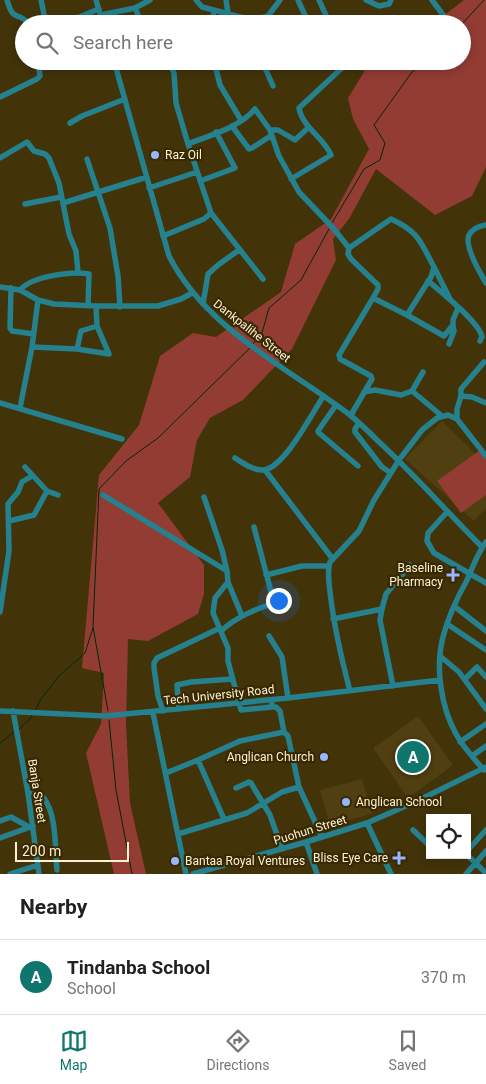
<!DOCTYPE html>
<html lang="en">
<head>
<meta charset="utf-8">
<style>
  body { margin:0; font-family:Roboto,sans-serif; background:#f2f2f2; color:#222 }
  .controls { position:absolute; right:15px; bottom:15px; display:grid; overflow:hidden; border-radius:0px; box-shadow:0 2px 8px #0003 }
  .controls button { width:45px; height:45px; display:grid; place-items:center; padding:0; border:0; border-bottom:1px solid #e0e0e0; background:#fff; color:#222; font:25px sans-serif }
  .scale { position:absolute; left:15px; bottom:12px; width:114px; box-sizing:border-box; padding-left:5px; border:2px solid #fdf1d4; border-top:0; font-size:14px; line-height:18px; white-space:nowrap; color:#fdf1d4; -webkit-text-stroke:4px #382900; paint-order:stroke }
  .you { position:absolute; left:278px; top:600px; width:18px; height:18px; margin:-12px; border:4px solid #fff; border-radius:50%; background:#1a73e8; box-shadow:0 0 0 8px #1a73e833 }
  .badge { display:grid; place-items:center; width:32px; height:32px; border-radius:50%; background:#0f766e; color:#fff; font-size:16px; font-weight:700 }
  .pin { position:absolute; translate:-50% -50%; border:2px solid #fff; box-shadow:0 1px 5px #0006 }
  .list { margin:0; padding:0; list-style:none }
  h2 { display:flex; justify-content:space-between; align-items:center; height:65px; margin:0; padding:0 20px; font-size:21px }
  h2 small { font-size:16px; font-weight:400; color:#767676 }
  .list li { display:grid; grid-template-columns:32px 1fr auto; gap:15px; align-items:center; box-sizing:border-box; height:75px; padding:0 20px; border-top:1px solid #e0e0e0 }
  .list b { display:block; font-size:19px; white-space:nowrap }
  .list p { margin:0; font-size:16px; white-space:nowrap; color:#767676 }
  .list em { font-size:16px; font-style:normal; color:#767676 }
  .icon { flex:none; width:28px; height:28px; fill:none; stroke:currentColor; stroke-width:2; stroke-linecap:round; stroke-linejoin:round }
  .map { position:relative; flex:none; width:486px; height:874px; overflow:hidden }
  .search { position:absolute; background:#fff; box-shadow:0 2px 8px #0003; left:15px; right:15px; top:15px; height:55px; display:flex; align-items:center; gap:12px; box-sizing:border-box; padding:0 18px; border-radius:28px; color:#767676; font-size:19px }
  .sheet { height:140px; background:#fff }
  nav { display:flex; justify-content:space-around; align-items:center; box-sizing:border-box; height:70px; border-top:1px solid #e0e0e0; background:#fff; font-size:14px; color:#767676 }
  nav a { display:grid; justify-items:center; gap:2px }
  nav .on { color:#0f766e }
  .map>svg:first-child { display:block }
  .built { fill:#503f10 }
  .green { fill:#923c34 }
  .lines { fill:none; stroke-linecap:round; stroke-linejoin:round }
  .stream { stroke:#002a08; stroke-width:1 }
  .minor { stroke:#24818d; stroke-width:5.5 }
  .poi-dot { fill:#99b5fd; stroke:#382900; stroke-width:2 }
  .labels { text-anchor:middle; stroke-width:4.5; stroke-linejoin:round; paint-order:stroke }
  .poi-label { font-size:12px; fill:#fdf1d4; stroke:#382900; text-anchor:start }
  .street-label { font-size:12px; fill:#fdf1d4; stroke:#382900 }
</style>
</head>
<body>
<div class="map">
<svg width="486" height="874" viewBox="0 0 486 874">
  <rect width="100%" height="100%" fill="#423309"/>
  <path class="built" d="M442,421l44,43v44l-12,13 -69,-62z
    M418,716l35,49 -45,33 -35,-50z
    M362,779l10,35 -42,11 -10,-35z"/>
  <path class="green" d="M464,0h22v167l-14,29 -37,19 -59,-46 -27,50 -16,20 3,21 -44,89 -49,51 -33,18 -13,22 -7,37 -32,26 46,62v29l-6,20 -50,27 -20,-2 -2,85 4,79 16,71h-32l-28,-121 15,-29 3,-51 -22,-5 17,-193 40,-50 21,-69 33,-23 23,4 65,-45 14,-48 36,-25 38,-70 -16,-30 -5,-21 16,-26 1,-11h97v-37h-79l11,-6 17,1 31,-2z
    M480,450l6,9v36l-25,18 -24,-32z"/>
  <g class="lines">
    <path class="stream" d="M462,24l22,-24
      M332,223l32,-54 16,-9 5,-17 -11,-18 38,-53 16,-11
      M253,344l9,-11 7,-25 32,-28 28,-51
      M35,710l6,-11 19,-24 25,-22 8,-25
      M108,711l-15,-84 6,-138 27,-28 32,-23 93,-91
      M109,720l7,70 16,84
      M19,729l9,-8 5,-7
      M0,743l15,-12"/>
    <path class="minor" d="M7,0c7,24 10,10 22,24
      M41,0l5,24
      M96,0l7,24
      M196,0l6,7 42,11h17l7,-2 12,-16
      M226,0l2,13
      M298,0l11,24
      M319,0l11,24
      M366,0l13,6 10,-2 2,-4
      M432,0l12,16
      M135,8l7,16
      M101,15l34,-7 15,-8
      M62,24l37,-15
      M212,24l2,-14
      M114,61l55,195c37,73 118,111 181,159 10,8 19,17 28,26 37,34 69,71 104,106
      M169,61l5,12 2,30 12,41 23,69 52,66
      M214,61l6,24 21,35
      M262,61l11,25
      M0,97l37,-18 3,-3 -2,-15
      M70,123l12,-7 43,-17
      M232,126l17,23 3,-1 20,-13
      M270,130h8l17,10 14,-13
      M188,144c22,-9 51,-16 67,-35l15,21 9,26 20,36 35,37 15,19 -1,6 3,5 27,26v4l-5,9 -34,57 1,4 31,17 1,3 -21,36
      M0,158l27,-16 7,9 11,3 4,4 10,25 10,51 7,17 2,21
      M87,159l23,69 8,48 2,31
      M291,179l40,-24c-7,-17 -29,-28 -32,-47l44,-41 -4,-6
      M200,181l35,-13 -19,-36
      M149,188l48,-16
      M63,203l84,-26
      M25,204l36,-7
      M486,225c-6,1 -14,4 -17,10 -5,11 11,38 17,48
      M163,236l41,-17 7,-6
      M349,248l42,-29c28,13 29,22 43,48l-3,10 -24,38 -34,-17
      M434,267l16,32
      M428,281c12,10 52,42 54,56l-2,4
      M0,287l20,3 18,10 16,4 42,2h62l23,-7 11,-6
      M11,288l-1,40 2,3 22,3
      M20,290c12,-14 52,-19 69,-16l-1,32
      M203,304l5,-30 10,-9 21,-15
      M407,315l37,21 9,-11v-5l5,-12
      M97,326l12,28
      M449,344l5,-13 -1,-6
      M32,347l45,2 32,5
      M77,349l4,-18 16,-5 -1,-20
      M484,362l-23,27v7l11,1 14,6
      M412,391l11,-19
      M364,392l11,-2 26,5 11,-4 30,25
      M461,396l-4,13v10l29,37
      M0,403l122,36
      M336,405l-18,26 1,2 39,33
      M20,408l12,-61 6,-47
      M359,423l-4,6v3l27,35 9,6
      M235,458c8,5 19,13 29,12 21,-3 48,-57 59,-73
      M25,467l22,24
      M265,470l67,88
      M103,495l124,76 1,11 -13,16 -2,15 15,35v13l13,49 31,-3
      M204,497l18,53 5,21
      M447,512l-19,21 -1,8 7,12 52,30
      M9,521l25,-6 13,-24 11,4
      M266,575l36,-9h26
      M228,582l14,34
      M454,606l32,25
      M382,609l4,-15 24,-29
      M0,612l9,-61 -1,-47 10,-12 4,-10 10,-6
      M333,619l49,-10 -2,11 13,66
      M447,624l39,26
      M221,631c15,-14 33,-21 53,-28l-20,-76
      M269,636l13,21 6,41
      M440,656l19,16 27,37
      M465,679l12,-12 9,10
      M350,691c-9,-34 -16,-64 -20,-99 -1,-9 -3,-21 0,-30l29,-31 15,-31 25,-40 23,-30 15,-12 11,-3 9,4
      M272,704v3h4l4,4 4,21
      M179,709l-2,-24 14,-3 41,-3
      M0,711l105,5 183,-18 152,-18
      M13,711l15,82 11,81
      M163,711l-5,-15 -4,-28v-5l3,-5 63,-30
      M153,713l33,161
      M460,742l26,-18
      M472,756l14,-10
      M198,760l26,59
      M484,770c-10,-11 -21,-23 -28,-36 -15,-27 -21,-67 -13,-97 5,-20 14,-39 24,-57 6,-13 10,-26 19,-38
      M166,773l32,-13 42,-19 44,-9 4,4 11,51
      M236,788l13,-6 2,1 19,32 12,34
      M28,793c6,0 11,0 15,4 14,16 12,53 14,73
      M0,821l11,-4 18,10
      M367,823l24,51
      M413,830l17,16
      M178,834l69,-21 35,-21 17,-5 23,50
      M0,838l33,-12
      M306,842l11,32
      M467,851l19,-21
      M467,855l19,18
      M10,874l28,-9
      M193,874l113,-32 61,-19 48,-21 71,-35
      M466,874l20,-23"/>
  </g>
  <g class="poi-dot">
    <circle cx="155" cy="155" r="5"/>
    <path d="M450.5 567.5h5v5h5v5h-5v5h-5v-5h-5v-5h5z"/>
    <circle cx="324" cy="757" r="5"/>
    <circle cx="346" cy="802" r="5"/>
    <path d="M396.5 850.5h5v5h5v5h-5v5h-5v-5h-5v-5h5z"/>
    <circle cx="175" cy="861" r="5"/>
  </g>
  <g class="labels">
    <g class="poi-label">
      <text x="165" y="159">Raz Oil</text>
      <text x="443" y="572" text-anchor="end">Baseline<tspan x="443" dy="14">Pharmacy</tspan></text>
      <text x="314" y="761" text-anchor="end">Anglican Church</text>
      <text x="356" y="806">Anglican School</text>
      <text x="388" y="862" text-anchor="end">Bliss Eye Care</text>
      <text x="185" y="865">Bantaa Royal Ventures</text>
    </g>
    <g class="street-label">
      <text transform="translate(252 331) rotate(38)" y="4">Dankpalihe Street</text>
      <text transform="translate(219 695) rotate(-6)" y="4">Tech University Road</text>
      <text transform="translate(37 791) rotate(81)" y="4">Banja Street</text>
      <text transform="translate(310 830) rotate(-17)" y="4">Puohun Street</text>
    </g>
  </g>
</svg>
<div class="controls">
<button><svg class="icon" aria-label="locate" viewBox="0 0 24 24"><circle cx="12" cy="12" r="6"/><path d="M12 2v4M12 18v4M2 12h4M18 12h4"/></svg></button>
</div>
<div class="scale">200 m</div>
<div class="you"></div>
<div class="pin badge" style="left:413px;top:757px">A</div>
<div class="search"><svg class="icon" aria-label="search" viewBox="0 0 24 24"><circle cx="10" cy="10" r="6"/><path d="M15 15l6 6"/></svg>Search here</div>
</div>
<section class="sheet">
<h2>Nearby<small></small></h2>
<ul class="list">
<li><span class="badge">A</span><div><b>Tindanba School</b><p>School</p></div><em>370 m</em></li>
</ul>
</section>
<nav>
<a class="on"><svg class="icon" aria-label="map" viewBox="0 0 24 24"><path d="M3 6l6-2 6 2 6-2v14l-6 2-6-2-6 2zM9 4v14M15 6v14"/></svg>Map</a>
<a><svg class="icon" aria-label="directions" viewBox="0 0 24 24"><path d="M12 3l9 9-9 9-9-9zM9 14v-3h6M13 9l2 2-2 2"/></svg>Directions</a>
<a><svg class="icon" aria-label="saved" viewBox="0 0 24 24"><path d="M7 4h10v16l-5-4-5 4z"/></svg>Saved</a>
</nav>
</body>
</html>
